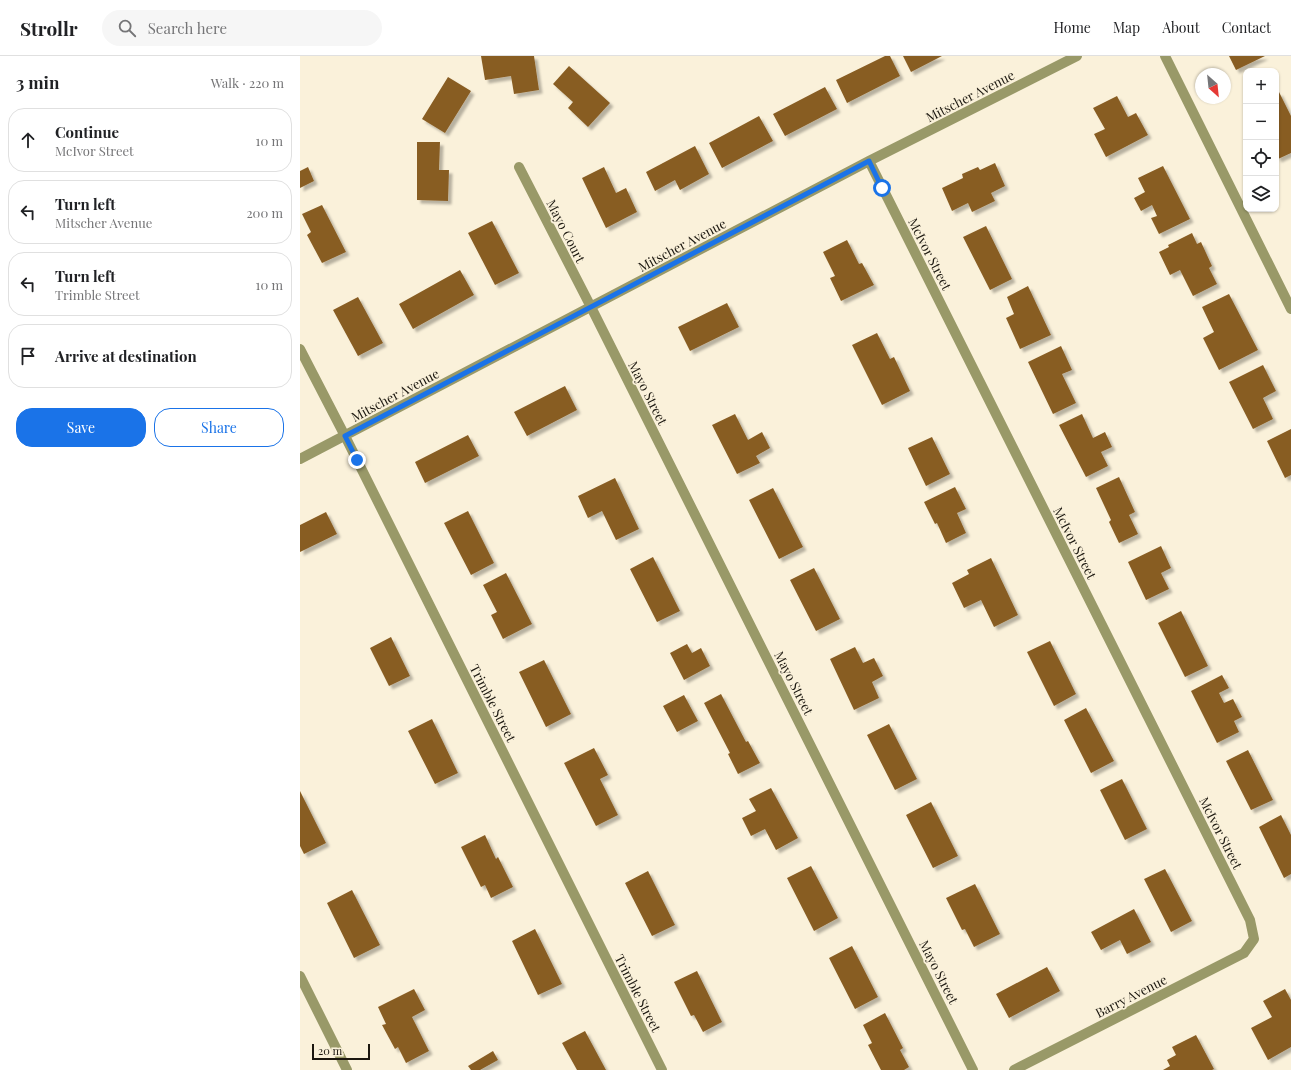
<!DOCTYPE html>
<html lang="en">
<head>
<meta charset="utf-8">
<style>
  body { margin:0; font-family:"Playfair Display",serif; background:#f6f6f6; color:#202124 }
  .controls { position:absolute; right:12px; top:12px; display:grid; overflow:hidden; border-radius:8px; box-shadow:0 1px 3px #0004 }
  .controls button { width:36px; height:36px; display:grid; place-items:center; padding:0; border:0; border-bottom:1px solid #e0e0e0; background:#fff; color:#202124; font:20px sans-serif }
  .compass { position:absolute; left:895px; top:12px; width:36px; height:36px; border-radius:50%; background:#fff; box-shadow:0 1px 3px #0004; rotate:153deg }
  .scale { position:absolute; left:12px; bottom:10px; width:58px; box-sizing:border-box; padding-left:4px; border:2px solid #1b170f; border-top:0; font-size:11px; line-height:14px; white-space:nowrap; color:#1b170f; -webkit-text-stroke:3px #faf1da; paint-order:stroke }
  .stop { position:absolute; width:12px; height:12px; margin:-9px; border:3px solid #1a73e8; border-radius:50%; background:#fff }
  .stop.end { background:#1a73e8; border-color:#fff; box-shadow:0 1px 4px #0008 }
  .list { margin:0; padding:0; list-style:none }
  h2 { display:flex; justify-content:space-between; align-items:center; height:52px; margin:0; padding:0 16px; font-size:17px }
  h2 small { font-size:13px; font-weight:400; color:#757577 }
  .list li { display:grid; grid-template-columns:26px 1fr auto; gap:12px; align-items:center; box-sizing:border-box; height:64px; margin:0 8px 8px; padding:0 8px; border:1px solid #e0e0e0; border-radius:16px }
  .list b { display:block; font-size:15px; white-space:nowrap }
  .list p { margin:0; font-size:13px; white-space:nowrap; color:#757577 }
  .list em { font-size:13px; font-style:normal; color:#757577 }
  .actions { display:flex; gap:8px; padding:12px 16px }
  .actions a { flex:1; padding:9px 0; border:1px solid #1a73e8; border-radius:16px; text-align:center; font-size:14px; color:#1a73e8 }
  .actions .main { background:#1a73e8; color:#fff }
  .icon { flex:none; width:22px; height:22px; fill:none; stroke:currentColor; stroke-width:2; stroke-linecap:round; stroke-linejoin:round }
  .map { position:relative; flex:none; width:991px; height:1014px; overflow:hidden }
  header { display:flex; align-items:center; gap:24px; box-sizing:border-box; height:56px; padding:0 20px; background:#fff; border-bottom:1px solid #e0e0e0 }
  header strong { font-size:19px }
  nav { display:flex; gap:22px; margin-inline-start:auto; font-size:14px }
  .search { width:280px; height:36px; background:#f6f6f6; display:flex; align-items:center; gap:10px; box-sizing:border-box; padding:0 14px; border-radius:22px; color:#757577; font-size:15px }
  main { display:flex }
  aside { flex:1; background:#fff }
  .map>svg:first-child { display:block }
  .building { fill:#885d24; filter:url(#shadow) }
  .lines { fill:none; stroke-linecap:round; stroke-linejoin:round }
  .street { stroke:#999968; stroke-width:10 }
  .route { stroke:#1a73e8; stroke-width:5 }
  .labels { text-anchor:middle; stroke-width:3.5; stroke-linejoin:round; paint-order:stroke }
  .street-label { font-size:13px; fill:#1b170f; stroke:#faf1da }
</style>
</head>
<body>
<header>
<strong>Strollr</strong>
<div class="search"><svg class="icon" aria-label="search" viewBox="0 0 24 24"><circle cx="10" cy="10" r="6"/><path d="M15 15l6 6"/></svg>Search here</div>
<nav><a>Home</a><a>Map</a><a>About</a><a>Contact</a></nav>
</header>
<main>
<aside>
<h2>3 min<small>Walk · 220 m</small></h2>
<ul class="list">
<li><svg class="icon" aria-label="ahead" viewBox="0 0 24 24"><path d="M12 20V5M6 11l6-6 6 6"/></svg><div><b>Continue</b><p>McIvor Street</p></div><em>10 m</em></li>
<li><svg class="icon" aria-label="left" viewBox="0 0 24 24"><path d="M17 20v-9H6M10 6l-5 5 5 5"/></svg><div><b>Turn left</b><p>Mitscher Avenue</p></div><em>200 m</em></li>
<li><svg class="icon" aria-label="left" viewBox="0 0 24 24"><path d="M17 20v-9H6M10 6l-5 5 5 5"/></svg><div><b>Turn left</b><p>Trimble Street</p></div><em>10 m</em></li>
<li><svg class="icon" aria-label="arrive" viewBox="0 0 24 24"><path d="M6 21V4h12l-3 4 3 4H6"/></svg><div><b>Arrive at destination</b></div></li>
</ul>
<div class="actions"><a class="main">Save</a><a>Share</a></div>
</aside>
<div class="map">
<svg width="991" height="1014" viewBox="0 0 991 1014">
  <defs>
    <filter id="shadow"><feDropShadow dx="3.5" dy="3.5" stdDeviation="1" flood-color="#0004"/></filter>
  </defs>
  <rect width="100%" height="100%" fill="#faf1da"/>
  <path class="building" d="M181,0h53l5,34 -25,4 -3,-18 -26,4z
    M585,0h5l10,20 -53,27 -11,-23z
    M603,0h39l-31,16z
    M929,0h36l-29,14z
    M269,10l41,37 -22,24 -20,-19 5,-6 -20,-18z
    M148,21l23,14 -26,42 -23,-14z
    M525,31l12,22 -52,27 -12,-22z
    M979,36l12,24v37l-13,6 -2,-4v-61z
    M817,40l11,21 8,-4 12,22 -42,22 -12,-23 11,-5 -12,-21z
    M459,60l14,25 -51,27 -13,-25z
    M117,86h23l-1,28h10l-1,31 -31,-1z
    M395,90l14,28 -29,16 -5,-10 -20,11 -9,-19z
    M695,107l10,23 -14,7 4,8 -23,11 -4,-9 -16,8 -10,-23 21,-10 -1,-4 16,-7 2,3z
    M863,110l27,53 -31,15 -8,-16 6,-2 -5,-11 -11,6 -7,-13 11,-6 -7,-14z
    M8,111l6,14 -14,7v-17z
    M304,111l12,26 10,-5 11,24 -31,16 -24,-50z
    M22,149l24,47 -24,11 -15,-28 4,-3 -9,-18z
    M192,165l27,52 -24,12 -27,-52z
    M686,170l26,53 -22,11 -27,-53z
    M892,177l5,11 4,-2 11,24 -3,2 8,16 -24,12 -13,-26 -10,5 -11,-23 10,-5 -1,-2z
    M547,184l12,24 3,-1 12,22 -33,16 -11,-23 5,-2 -12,-24z
    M160,214l14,25 -61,34 -14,-25z
    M728,230l23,49 -31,14 -14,-31 8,-4 -7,-17z
    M929,238l29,56 -39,20 -16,-32 11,-6 -12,-25z
    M58,241l25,46 -25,13 -25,-46z
    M427,247l12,24 -49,24 -12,-24z
    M577,277l13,26 4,-2 16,34 -28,14 -30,-60z
    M761,290l11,24 -10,4 14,29 -23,11 -25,-52z
    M963,309l13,26 -13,7 10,21 -20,10 -24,-47z
    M265,330l12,24 -50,26 -13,-24z
    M435,358l13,26 14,-8 8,16 -14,8 4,7 -23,11 -25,-49z
    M782,358l11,24 12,-6 7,15 -11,5 7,14 -22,11 -27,-52z
    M991,373v46l-6,3 -18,-37z
    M168,379l11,21 -54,27 -10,-21z
    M632,381l18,37 -24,12 -18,-38z
    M819,421l16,35 -6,3 9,19 -19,9 -10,-21 2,-2 -15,-32z
    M315,422l24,51 -23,11 -14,-29 -14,7 -10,-22z
    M655,431l11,22 -9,4 9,20 -20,10 -9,-20 -2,1 -11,-22z
    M473,432l30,59 -24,12 -30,-59z
    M168,455l26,52 -23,12 -27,-52z
    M26,456l11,22 -37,18v-27z
    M861,490l10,22 -10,5 8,16 -23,11 -18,-38z
    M353,501l27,54 -23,11 -27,-53z
    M691,502l27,57 -24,12 -13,-27 -17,8 -12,-25 17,-9 -2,-4z
    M514,512l26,51 -24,12 -26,-51z
    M206,517l26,51 -29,15 -12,-24 6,-3 -14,-27z
    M881,555l27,55 -23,11 -27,-54z
    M91,581l19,39 -21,10 -19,-38z
    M750,585l26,53 -22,12 -27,-54z
    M387,588l5,9 9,-5 9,18 -26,14 -14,-27z
    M555,591l8,16 11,-5 9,18 -11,6 7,16 -25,12 -24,-51z
    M244,604l27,54 -25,13 -27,-55z
    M922,619l7,13 -10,5 5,10 9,-4 9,18 -8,4 5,11 -22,11 -26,-52z
    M421,638l25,48 2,-1 12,22 -22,11 -10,-20 2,-1 -26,-50z
    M384,639l14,26 -21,11 -14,-26z
    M786,652l28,53 -23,12 -27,-53z
    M132,663l26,54 -23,11 -27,-53z
    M589,668l28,55 -22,11 -28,-55z
    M294,692l14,27 -8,4 18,36 -22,11 -32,-63z
    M948,694l25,50 -22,10 -25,-49z
    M822,723l25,50 -22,11 -25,-50z
    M471,732l27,50 -22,12 -11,-21 -14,7 -9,-18 14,-7 -7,-12z
    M0,735l26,52 -22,11 -4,-8z
    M631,746l27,54 -25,12 -27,-53z
    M981,759l10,20v39l-7,4 -25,-51z
    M185,779l11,24 2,-2 15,30 -22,11 -6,-13 -4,2 -20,-40z
    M511,810l27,52 -24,13 -27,-53z
    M865,813l27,52 -21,11 -27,-53z
    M348,815l27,54 -23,11 -27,-53z
    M675,828l25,50 -26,13 -9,-18 -3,1 -16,-32z
    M52,834l28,55 -26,13 -27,-55z
    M834,853l17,33 -24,12 -7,-14 -19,10 -10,-18z
    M235,873l27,55 -24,11 -26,-54z
    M552,890l26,51 -23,12 -26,-51z
    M747,911l13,24 -51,27 -13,-24z
    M397,915l25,51 -19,10 -9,-17 -3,1 -17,-34z
    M114,933l11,21 -13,7 17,34 -23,12 -8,-16 -3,2 -13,-24 4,-1 -8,-17z
    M985,933l6,11v47l-23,13 -17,-32 21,-11 -9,-16z
    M585,957l18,35 -3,2 9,17 -5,3h-23l-13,-25 4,-2 -9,-18z
    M285,975l21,39h-29l-15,-27z
    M896,979l18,34 -2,1h-49l7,-4 -3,-6 9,-5 -4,-8z
    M193,995l5,9 -18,10h-9l-3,-4z"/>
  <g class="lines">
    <path class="street" d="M865,0l126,253
      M569,105l381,759 4,19 -10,14 -230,117
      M219,111l72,140 382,763
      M0,293l45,87 317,634
      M0,403l569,-298 208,-105
      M0,920l47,94"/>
  </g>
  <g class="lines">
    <path class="route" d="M57,404l-12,-24 524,-275 13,27"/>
  </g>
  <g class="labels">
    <g class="street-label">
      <text transform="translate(670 40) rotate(-27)" y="5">Mitscher Avenue</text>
      <text transform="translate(266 175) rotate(63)" y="5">Mayo Court</text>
      <text transform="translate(382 189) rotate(-28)" y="5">Mitscher Avenue</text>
      <text transform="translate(630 198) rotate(63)" y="5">McIvor Street</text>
      <text transform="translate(348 337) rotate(63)" y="5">Mayo Street</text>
      <text transform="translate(95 339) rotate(-28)" y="5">Mitscher Avenue</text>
      <text transform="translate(775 487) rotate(63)" y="5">McIvor Street</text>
      <text transform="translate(494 627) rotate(63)" y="5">Mayo Street</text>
      <text transform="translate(193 647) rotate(63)" y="5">Trimble Street</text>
      <text transform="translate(921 777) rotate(63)" y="5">McIvor Street</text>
      <text transform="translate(639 916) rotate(63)" y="5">Mayo Street</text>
      <text transform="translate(338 937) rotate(63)" y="5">Trimble Street</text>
      <text transform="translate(831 940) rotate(-27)" y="5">Barry Avenue</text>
    </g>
  </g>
</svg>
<div class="controls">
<button>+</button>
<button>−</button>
<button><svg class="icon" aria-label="locate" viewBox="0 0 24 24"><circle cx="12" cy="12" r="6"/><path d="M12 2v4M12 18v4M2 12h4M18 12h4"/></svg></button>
<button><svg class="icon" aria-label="layers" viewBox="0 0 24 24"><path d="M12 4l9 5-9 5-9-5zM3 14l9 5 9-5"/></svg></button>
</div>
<svg class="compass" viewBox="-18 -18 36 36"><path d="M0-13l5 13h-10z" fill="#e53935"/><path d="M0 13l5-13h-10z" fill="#757577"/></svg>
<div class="scale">20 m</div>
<div class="stop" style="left:582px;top:132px"></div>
<div class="stop end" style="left:57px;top:404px"></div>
</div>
</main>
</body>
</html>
